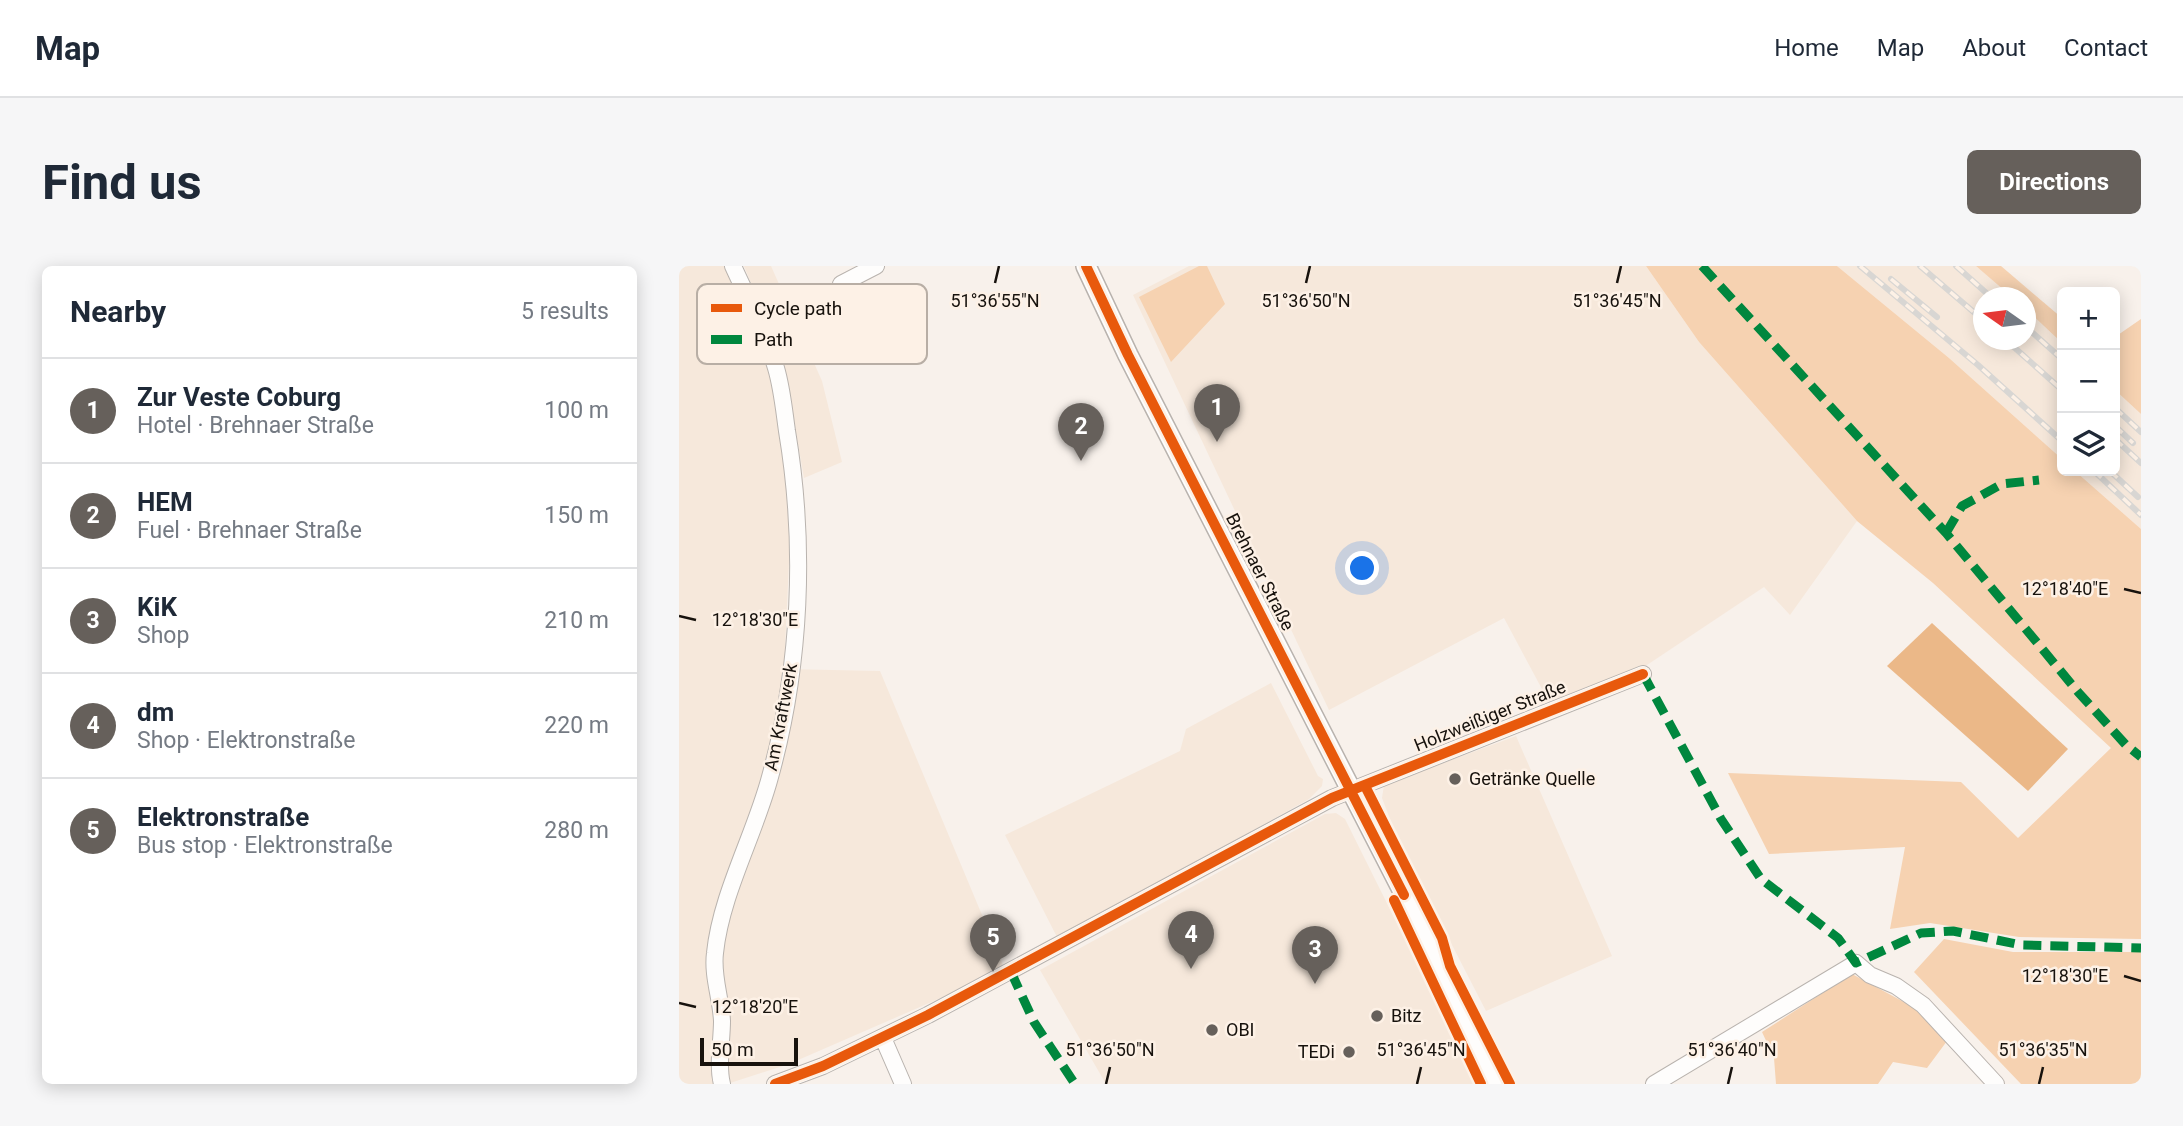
<!DOCTYPE html>
<html lang="en">
<head>
<meta charset="utf-8">
<style>
  body { margin:0; font-family:Roboto,sans-serif; background:#f6f6f7; color:#1f2937 }
  .controls { position:absolute; right:21px; top:21px; display:grid; overflow:hidden; border-radius:10px; box-shadow:0 4px 18px #0003 }
  .controls button { width:63px; height:63px; display:grid; place-items:center; padding:0; border:0; border-bottom:2px solid #e0e1e3; background:#fff; color:#1f2937; font:35px sans-serif }
  .compass { position:absolute; left:1294px; top:21px; width:63px; height:63px; border-radius:50%; background:#fff; box-shadow:0 4px 18px #0003; rotate:284deg }
  .scale { position:absolute; left:21px; bottom:18px; width:98px; box-sizing:border-box; padding-left:7px; border:4px solid #17120d; border-top:0; font-size:19px; line-height:24px; white-space:nowrap; color:#17120d; -webkit-text-stroke:5px #fdf1e6; paint-order:stroke }
  .you { position:absolute; left:684px; top:303px; width:24px; height:24px; margin:-18px; border:5px solid #fff; border-radius:50%; background:#1a73e8; box-shadow:0 0 0 10px #1a73e833 }
  .badge { display:grid; place-items:center; width:46px; height:46px; border-radius:50%; background:#66605b; color:#fff; font-size:23px; font-weight:700 }
  .pin { position:absolute; translate:-50% -58px; filter:drop-shadow(0 2px 4px #0008) }
  .pin::after { content:''; position:absolute; top:37px; width:24px; height:21px; background:inherit; clip-path:polygon(0 0,100% 0,50% 100%) }
  .list { margin:0; padding:0; list-style:none }
  h2 { display:flex; justify-content:space-between; align-items:center; height:91px; margin:0; padding:0 28px; font-size:30px }
  h2 small { font-size:23px; font-weight:400; color:#747a83 }
  .list li { display:grid; grid-template-columns:46px 1fr auto; gap:21px; align-items:center; box-sizing:border-box; height:105px; padding:0 28px; border-top:2px solid #e0e1e3 }
  .list b { display:block; font-size:26px; white-space:nowrap }
  .list p { margin:0; font-size:23px; white-space:nowrap; color:#747a83 }
  .list em { font-size:23px; font-style:normal; color:#747a83 }
  .icon { flex:none; width:38px; height:38px; fill:none; stroke:currentColor; stroke-width:2; stroke-linecap:round; stroke-linejoin:round }
  .map { position:relative; flex:none; width:1462px; height:818px; overflow:hidden; border-radius:10px }
  header { display:flex; align-items:center; gap:42px; box-sizing:border-box; height:98px; padding:0 35px; background:#fff; border-bottom:2px solid #e0e1e3 }
  header strong { font-size:33px }
  nav { display:flex; gap:38px; margin-inline-start:auto; font-size:24px }
  .intro { display:flex; align-items:center; justify-content:space-between; box-sizing:border-box; height:168px; padding:0 42px }
  h1 { margin:0; font-size:49px }
  .button { padding:18px 32px; border-radius:10px; background:#66605b; color:#fff; font-size:24px; font-weight:700 }
  main { display:flex; gap:42px; padding:0 42px }
  aside { flex:1; background:#fff; border-radius:10px; box-shadow:0 4px 18px #0003 }
  .map>svg:first-child { display:block }
  .built { fill:#f6e8db }
  .green { fill:#f6d2b1 }
  .water { fill:#ebb888 }
  .lines { fill:none; stroke-linecap:round; stroke-linejoin:round }
  .minor-casing { stroke:#b9b3ae; stroke-width:18 }
  .major-casing { stroke:#b9b3ae; stroke-width:22 }
  .minor { stroke:#fefdfc; stroke-width:16 }
  .major { stroke:#fefdfc; stroke-width:19 }
  .rail-casing { stroke:#d8d6d3; stroke-width:6 }
  .rail { stroke:#fdf1e6; stroke-width:3.5; stroke-dasharray:10; stroke-linecap:butt }
  .quiet { stroke:#00873e; stroke-width:9; stroke-dasharray:18 9; stroke-linecap:butt }
  .cycleway-casing { stroke:#fdf1e6; stroke-width:15 }
  .cycleway { stroke:#e8590c; stroke-width:10 }
  .ticks { fill:none; stroke:#17120d; stroke-width:2.5 }
  .poi-dot { fill:#66605b; stroke:#fdf1e6; stroke-width:2.5 }
  .labels { text-anchor:middle; stroke-width:5; stroke-linejoin:round; paint-order:stroke }
  .street-label { font-size:18px; fill:#17120d; stroke:#fdf1e6 }
  .poi-label { font-size:18px; fill:#17120d; stroke:#fdf1e6; text-anchor:start }
  .key { fill:#fdf1e6; stroke:#b8aea5; stroke-width:2 }
  .key-label { font-size:19px; fill:#17120d }
  .ticks-label { font-size:18px; text-anchor:middle; fill:#17120d; stroke:#fdf1e6; stroke-width:5; stroke-linejoin:round; paint-order:stroke }
</style>
</head>
<body>
<header>
<strong>Map</strong>
<nav><a>Home</a><a>Map</a><a>About</a><a>Contact</a></nav>
</header>
<div class="intro"><h1>Find us</h1><a class="button">Directions</a></div>
<main>
<aside>
<h2>Nearby<small>5 results</small></h2>
<ul class="list">
<li><span class="badge">1</span><div><b>Zur Veste Coburg</b><p>Hotel · Brehnaer Straße</p></div><em>100 m</em></li>
<li><span class="badge">2</span><div><b>HEM</b><p>Fuel · Brehnaer Straße</p></div><em>150 m</em></li>
<li><span class="badge">3</span><div><b>KiK</b><p>Shop</p></div><em>210 m</em></li>
<li><span class="badge">4</span><div><b>dm</b><p>Shop · Elektronstraße</p></div><em>220 m</em></li>
<li><span class="badge">5</span><div><b>Elektronstraße</b><p>Bus stop · Elektronstraße</p></div><em>280 m</em></li>
</ul>
</aside>
<div class="map">
<svg width="1462" height="818" viewBox="0 0 1462 818">
  <rect width="100%" height="100%" fill="#f8f1eb"/>
  <path class="built" d="M0,0h50l46,115 17,118 -8,170 96,2 125,299 -216,94 -62,20h-48z
    M65,0h27l51,115 20,81 -38,16 -20,-113z
    M510,0h457l53,76 158,179 -67,94 -26,-28 -117,78 -97,39 -46,-86 -175,92 -196,-415z
    M1158,0h139l16,13 20,18 -29,1v42h42l1,-31 36,34v116l-113,-101z
    M1436,124l26,24v115l-66,-58h40z
    M592,417l47,93 5,3 -1,7 -13,13 -251,140 -53,-104 175,-84 6,-22z
    M837,470l96,220 -126,55 -88,-171 -16,-42 2,-13z
    M657,547l9,6 132,265h-371l-66,-114 285,-156z"/>
  <path class="green" d="M520,0h8l18,38 -54,58 -32,-65z
    M967,0h191l112,92 113,101v12h13l66,58v410l-122,-2 -89,-14 -40,6 15,-82 -136,7 -41,-81 233,9 57,56 93,-90 -178,-165 -76,-62 -158,-179z
    M1297,0h25l61,52v25l-36,-34 -1,-11 -13,-1z
    M1462,53v95l-26,-24v-53z
    M1265,673l69,13h128v132h-120l-107,-112z
    M1173,708l63,34 32,33 -20,27 -34,-6 -15,22h-102l-2,-26 -12,-26z"/>
  <path class="water" d="M1253,357l136,126 -40,42 -141,-125z"/>
  <g class="lines">
    <defs>
      <path id="minor" d="M162,18l35,-18
        M204,772l20,46
        M43,818c-5,-19 0,-43 0,-63 -1,-23 -10,-45 -7,-68 6,-59 40,-119 55,-176 31,-112 36,-232 17,-346 -3,-21 -5,-43 -11,-63 -10,-35 -28,-69 -43,-102
        M96,818l48,-18 105,-51 404,-217 311,-124
        M975,818l202,-121 14,12 26,11 27,19 73,79"/>
      <path id="major" d="M407,0l42,89 284,554 84,175"/>
    </defs>
    <use href="#minor" class="minor-casing"/>
    <use href="#major" class="major-casing"/>
    <use href="#minor" class="minor"/>
    <use href="#major" class="major"/>
    <defs>
      <path id="rail" d="M1181,0l118,99 84,76
        M1241,0l63,54
        M1277,0l36,32
        M1212,13l46,38
        M1346,60l37,33
        M1327,74l56,50
        M1436,142l26,24
        M1436,160l18,17
        M1436,173l26,24
        M1415,205l47,44
        M1431,205l28,26"/>
    </defs>
    <use href="#rail" class="rail-casing"/>
    <use href="#rail" class="rail"/>
    <path class="quiet" d="M1023,0l244,267 132,159 48,53 15,12
      M1267,267l16,-27 40,-22 37,-4
      M964,408l78,145 40,60 77,59 18,25 65,-30 32,-2 68,14 120,3
      M332,706l23,50 41,62"/>
    <defs>
      <path id="cycleway" d="M407,0l42,89 276,540
        M686,520l77,152 8,28 60,118
        M715,634l87,184
        M96,818l48,-18 105,-51 404,-217 311,-124"/>
    </defs>
    <use href="#cycleway" class="cycleway-casing"/>
    <use href="#cycleway" class="cycleway"/>
  </g>
  <path class="ticks" d="M316,17l4,-17M627,17l4,-17M938,17l4,-17M1445,323l17,4M0,350l17,4M1445,710l17,5M0,737l17,4M427,818l4,-17M738,818l4,-17M1049,818l4,-17M1360,818l4,-17"/>
  <g class="poi-dot">
    <circle cx="776" cy="513" r="7"/>
    <circle cx="698" cy="750" r="7"/>
    <circle cx="533" cy="764" r="7"/>
    <circle cx="670" cy="786" r="7"/>
  </g>
  <g class="labels">
    <g class="street-label">
      <text transform="translate(581 306) rotate(63)" y="6">Brehnaer Straße</text>
      <text transform="translate(811 450) rotate(-22)" y="6">Holzweißiger Straße</text>
      <text transform="translate(102 451) rotate(-79)" y="6">Am Kraftwerk</text>
    </g>
    <g class="poi-label">
      <text x="790" y="519">Getränke Quelle</text>
      <text x="712" y="756">Bitz</text>
      <text x="547" y="770">OBI</text>
      <text x="656" y="792" text-anchor="end">TEDi</text>
    </g>
  </g>
  <rect x="18" y="18" width="230" height="80" rx="10" class="key"/>
  <rect x="32" y="38" width="31" height="8" fill="#e8590c"/>
  <rect x="32" y="69" width="31" height="9" fill="#00873e"/>
  <g class="key-label">
    <text x="75" y="49">Cycle path</text>
    <text x="75" y="80">Path</text>
  </g>
  <g class="ticks-label">
    <text x="316" y="41">51°36'55"N</text>
    <text x="627" y="41">51°36'50"N</text>
    <text x="938" y="41">51°36'45"N</text>
    <text x="1386" y="329">12°18'40"E</text>
    <text x="76" y="360">12°18'30"E</text>
    <text x="1386" y="716">12°18'30"E</text>
    <text x="76" y="747">12°18'20"E</text>
    <text x="431" y="790">51°36'50"N</text>
    <text x="742" y="790">51°36'45"N</text>
    <text x="1053" y="790">51°36'40"N</text>
    <text x="1364" y="790">51°36'35"N</text>
  </g>
</svg>
<div class="controls">
<button>+</button>
<button>−</button>
<button><svg class="icon" aria-label="layers" viewBox="0 0 24 24"><path d="M12 4l9 5-9 5-9-5zM3 14l9 5 9-5"/></svg></button>
</div>
<svg class="compass" viewBox="-18 -18 36 36"><path d="M0-13l5 13h-10z" fill="#e53935"/><path d="M0 13l5-13h-10z" fill="#747a83"/></svg>
<div class="scale">50 m</div>
<div class="you"></div>
<div class="pin badge" style="left:538px;top:176px">1</div>
<div class="pin badge" style="left:402px;top:195px">2</div>
<div class="pin badge" style="left:636px;top:718px">3</div>
<div class="pin badge" style="left:512px;top:703px">4</div>
<div class="pin badge" style="left:314px;top:706px">5</div>
</div>
</main>
</body>
</html>
